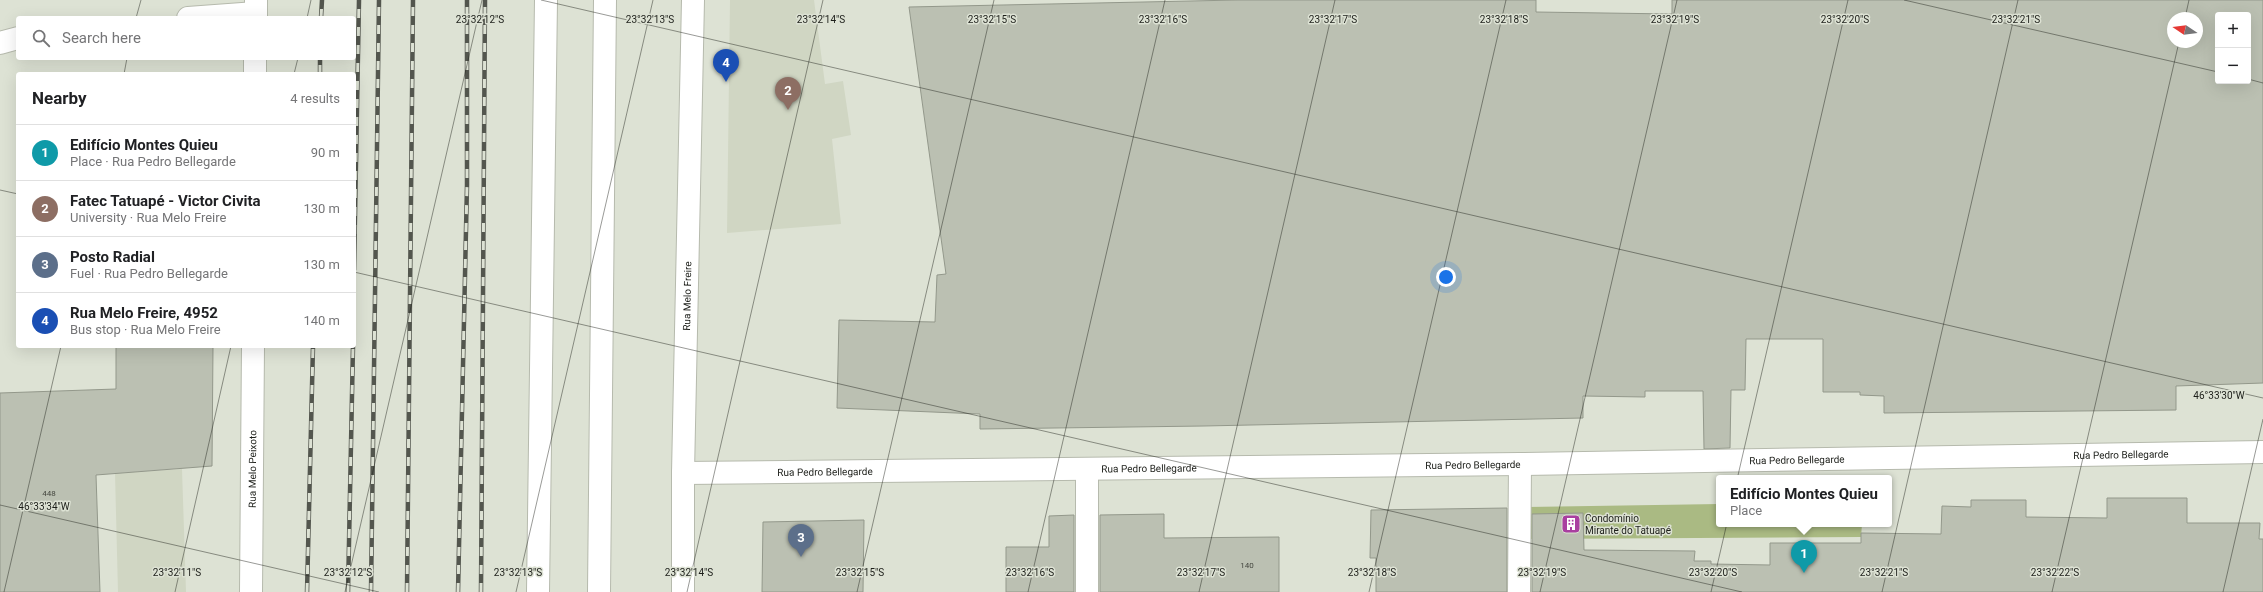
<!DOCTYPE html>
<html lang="en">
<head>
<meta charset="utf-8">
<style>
  body { margin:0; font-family:Roboto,sans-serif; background:#f6f6f6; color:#202124 }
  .controls { position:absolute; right:12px; top:12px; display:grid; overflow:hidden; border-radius:4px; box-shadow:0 4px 16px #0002 }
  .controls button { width:36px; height:36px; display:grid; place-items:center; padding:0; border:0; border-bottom:1px solid #e0e0e0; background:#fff; color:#202124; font:20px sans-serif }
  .compass { position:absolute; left:2167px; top:12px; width:36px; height:36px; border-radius:50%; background:#fff; box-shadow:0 4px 16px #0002; rotate:283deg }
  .you { position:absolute; left:1446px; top:277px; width:14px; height:14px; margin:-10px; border:3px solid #fff; border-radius:50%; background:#1a73e8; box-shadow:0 0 0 6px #1a73e833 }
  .badge { display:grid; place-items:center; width:26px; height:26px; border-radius:50%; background:#a93fa0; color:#fff; font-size:13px; font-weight:700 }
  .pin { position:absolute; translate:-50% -33px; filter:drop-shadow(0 1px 2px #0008) }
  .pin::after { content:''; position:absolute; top:21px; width:14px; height:12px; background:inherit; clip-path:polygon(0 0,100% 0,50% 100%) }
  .popup { position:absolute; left:1716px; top:475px; width:176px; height:52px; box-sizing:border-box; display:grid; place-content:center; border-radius:4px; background:#fff; filter:drop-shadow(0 1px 3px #0005); font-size:13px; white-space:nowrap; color:#757577 }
  .popup b { font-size:15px; color:#202124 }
  .popup::after { content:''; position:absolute; left:50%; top:100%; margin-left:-8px; border:8px solid transparent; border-top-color:#fff }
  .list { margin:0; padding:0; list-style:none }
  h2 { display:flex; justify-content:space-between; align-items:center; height:52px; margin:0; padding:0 16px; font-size:17px }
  h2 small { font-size:13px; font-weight:400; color:#757577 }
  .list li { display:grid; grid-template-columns:26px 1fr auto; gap:12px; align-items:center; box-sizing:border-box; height:56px; padding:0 16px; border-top:1px solid #e0e0e0 }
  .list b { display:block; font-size:15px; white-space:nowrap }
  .list p { margin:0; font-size:13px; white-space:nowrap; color:#757577 }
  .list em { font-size:13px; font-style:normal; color:#757577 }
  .icon { flex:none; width:22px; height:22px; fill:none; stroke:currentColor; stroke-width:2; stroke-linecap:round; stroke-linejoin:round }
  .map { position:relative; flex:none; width:2263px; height:592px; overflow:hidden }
  .search { position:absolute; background:#fff; box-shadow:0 4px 16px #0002; left:16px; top:16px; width:340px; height:44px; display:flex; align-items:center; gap:10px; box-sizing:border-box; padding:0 14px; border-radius:4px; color:#757577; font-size:15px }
  .panel { position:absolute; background:#fff; box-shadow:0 4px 16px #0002; left:16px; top:72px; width:340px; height:276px; border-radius:4px }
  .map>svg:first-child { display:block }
  .built { fill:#d0d6c3 }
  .green { fill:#aaba83 }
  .building { fill:#bbc0b2; stroke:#93988b; fill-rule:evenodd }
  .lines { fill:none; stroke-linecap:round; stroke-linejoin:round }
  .minor-casing { stroke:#b6baad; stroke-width:24 }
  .major-casing { stroke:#b6baad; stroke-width:24 }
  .highway-casing { stroke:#b6baad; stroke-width:24 }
  .minor { stroke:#fff; stroke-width:22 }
  .major { stroke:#fff; stroke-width:22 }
  .highway { stroke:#fff; stroke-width:22 }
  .rail-casing { stroke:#53564e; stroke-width:4.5 }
  .rail { stroke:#dde2d4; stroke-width:3; stroke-dasharray:9; stroke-linecap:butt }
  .ticks { fill:none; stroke:#1c1e19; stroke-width:1; stroke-opacity:0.45 }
  .labels { text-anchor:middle; stroke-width:3; stroke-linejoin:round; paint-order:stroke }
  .number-label { font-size:8px; fill:#44463f }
  .street-label { font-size:10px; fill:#1c1e19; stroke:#dde2d4 }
  .poi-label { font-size:10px; fill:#1c1e19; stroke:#dde2d4; text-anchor:start }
  .ticks-label { font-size:10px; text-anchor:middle; fill:#1c1e19; stroke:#dde2d4; stroke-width:3; stroke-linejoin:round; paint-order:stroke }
</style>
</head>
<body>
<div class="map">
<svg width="2263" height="592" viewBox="0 0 2263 592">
  <rect width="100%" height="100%" fill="#dde2d4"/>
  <path class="built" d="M730,0h84l11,84 18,-3 8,54 -19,4 9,85 -114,9z
    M182,469l4,123h-68l-3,-119z"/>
  <path class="green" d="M1719,504v20h143l-1,13 -334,2v-32z"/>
  <path class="building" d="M1237,0h299v12l136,2v-14h591v383l-87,3v24l-292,3v-17l-24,-1v-3h-37v-53h-77l-1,51h-14l-1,58 -26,1 -1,-58h-58v6l-62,-1v22l-379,8 -224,3v-15l-143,-6 2,-88 96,2 2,-47 9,-1 -37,-267zM2218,15h30v66h-30zM2173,18h24v24h-24z
    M116,346h97l-1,120 -116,9 4,117h-100v-199l116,-4z
    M2107,498h80v25h73l-1,16h4v53h-731v-78l51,-1 1,37 111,1 -1,10h17v3l59,1v-22h91v-10l80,1 1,-28 29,1v-7h55v17l81,1z
    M1507,508v84h-131v-34h-6l1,-48z
    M1164,514v24l115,-1v55h-179v-77z
    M1074,515v77h-68v-45h43v-31z
    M864,520l-1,72h-101l1,-70z"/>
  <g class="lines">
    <defs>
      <g id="minor">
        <path d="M188,18l68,-5"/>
        <path d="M0,43l18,-5"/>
        <path d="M1087,469v123"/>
        <path id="s1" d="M683,473l837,-9 743,-12"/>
        <path d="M1519,592l1,-128"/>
      </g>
      <g id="major">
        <path d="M256,18v-18"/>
        <path d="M255,74v-16"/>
        <path id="s2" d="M251,592l2,-246"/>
      </g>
      <g id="highway">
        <path d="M538,592l8,-592"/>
        <path d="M599,592l6,-592"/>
        <path id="s3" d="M683,592v-119l10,-473"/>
      </g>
    </defs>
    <use href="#minor" class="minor-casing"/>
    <use href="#major" class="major-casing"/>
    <use href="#highway" class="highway-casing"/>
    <use href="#minor" class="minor"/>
    <use href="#major" class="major"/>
    <use href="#highway" class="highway"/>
    <defs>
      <path id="rail" d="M321,18l1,-18
        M320,74v-16
        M354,270l5,-270
        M307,592l6,-246
        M348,592l5,-246
        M371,592l8,-592
        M407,592l6,-592
        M458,592l9,-407v-185
        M481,592l4,-592"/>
    </defs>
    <use href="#rail" class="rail-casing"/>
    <use href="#rail" class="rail"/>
  </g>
  <path class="ticks" d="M541,0l1722,398M1904,0l314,72M136,18l5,-18M307,18l4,-18M2185,18l4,-18M124,74l3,-16M294,74l4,-16M2248,79l15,4M0,190l18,4M354,272l1388,320M0,505l379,87M4,592l57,-246M175,592l56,-246M345,592l137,-592M516,592l137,-592M687,592l136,-592M857,592l137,-592M1028,592l137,-592M1199,592l136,-592M1369,592l137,-592M1540,592l137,-592M1711,592l137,-592M1882,592l136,-592M2052,592l127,-550M2223,592l40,-173"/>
  <defs>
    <symbol id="building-square" viewBox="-11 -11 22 22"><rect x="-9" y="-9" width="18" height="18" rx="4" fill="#a93fa0" stroke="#dde2d4"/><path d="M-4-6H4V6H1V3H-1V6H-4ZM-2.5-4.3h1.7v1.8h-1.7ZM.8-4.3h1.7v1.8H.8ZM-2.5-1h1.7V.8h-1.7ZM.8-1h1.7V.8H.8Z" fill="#fff"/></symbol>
  </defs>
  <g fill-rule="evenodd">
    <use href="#building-square" x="1560" y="513" width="22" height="22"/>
  </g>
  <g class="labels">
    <g class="number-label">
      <text x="49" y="496">448</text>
      <text x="1247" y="568">140</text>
    </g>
    <g class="street-label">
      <text dy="4" stroke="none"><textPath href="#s3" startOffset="296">Rua Melo Freire</textPath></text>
      <text dy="4" stroke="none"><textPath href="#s1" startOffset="1438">Rua Pedro Bellegarde</textPath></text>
      <text dy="4" stroke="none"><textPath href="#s1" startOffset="1114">Rua Pedro Bellegarde</textPath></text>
      <text dy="4" stroke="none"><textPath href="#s1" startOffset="790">Rua Pedro Bellegarde</textPath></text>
      <text dy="4" stroke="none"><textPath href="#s1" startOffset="466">Rua Pedro Bellegarde</textPath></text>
      <text dy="4" stroke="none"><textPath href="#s2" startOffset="123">Rua Melo Peixoto</textPath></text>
      <text dy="4" stroke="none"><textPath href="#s1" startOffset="142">Rua Pedro Bellegarde</textPath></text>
    </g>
    <g class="poi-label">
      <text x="1585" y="522">Condomínio<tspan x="1585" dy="12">Mirante do Tatuapé</tspan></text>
    </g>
  </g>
  <g class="ticks-label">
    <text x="480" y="23">23°32'12"S</text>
    <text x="650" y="23">23°32'13"S</text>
    <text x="821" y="23">23°32'14"S</text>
    <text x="992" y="23">23°32'15"S</text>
    <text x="1163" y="23">23°32'16"S</text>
    <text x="1333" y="23">23°32'17"S</text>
    <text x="1504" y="23">23°32'18"S</text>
    <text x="1675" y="23">23°32'19"S</text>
    <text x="1845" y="23">23°32'20"S</text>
    <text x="2016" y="23">23°32'21"S</text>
    <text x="2219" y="399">46°33'30"W</text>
    <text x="44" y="510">46°33'34"W</text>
    <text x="177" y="576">23°32'11"S</text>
    <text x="348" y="576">23°32'12"S</text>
    <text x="518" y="576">23°32'13"S</text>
    <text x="689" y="576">23°32'14"S</text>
    <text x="860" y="576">23°32'15"S</text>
    <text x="1030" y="576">23°32'16"S</text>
    <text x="1201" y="576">23°32'17"S</text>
    <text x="1372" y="576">23°32'18"S</text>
    <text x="1542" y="576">23°32'19"S</text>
    <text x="1713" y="576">23°32'20"S</text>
    <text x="1884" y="576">23°32'21"S</text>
    <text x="2055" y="576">23°32'22"S</text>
  </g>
</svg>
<div class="controls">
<button>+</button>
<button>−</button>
</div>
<svg class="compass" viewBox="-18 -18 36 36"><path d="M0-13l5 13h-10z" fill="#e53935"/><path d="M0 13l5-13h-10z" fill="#757577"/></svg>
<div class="you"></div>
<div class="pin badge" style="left:1804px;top:573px;background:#0f9aa8">1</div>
<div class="popup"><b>Edifício Montes Quieu</b>Place</div>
<div class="pin badge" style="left:788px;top:110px;background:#8d6e63">2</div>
<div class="pin badge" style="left:801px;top:557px;background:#5c6f8a">3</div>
<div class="pin badge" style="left:726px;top:82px;background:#1a4fb4">4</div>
<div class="search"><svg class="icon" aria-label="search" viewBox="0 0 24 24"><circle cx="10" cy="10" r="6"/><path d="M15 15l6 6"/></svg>Search here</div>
<section class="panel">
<h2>Nearby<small>4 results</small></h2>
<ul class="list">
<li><span class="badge" style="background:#0f9aa8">1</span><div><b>Edifício Montes Quieu</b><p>Place · Rua Pedro Bellegarde</p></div><em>90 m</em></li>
<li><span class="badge" style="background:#8d6e63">2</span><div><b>Fatec Tatuapé - Victor Civita</b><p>University · Rua Melo Freire</p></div><em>130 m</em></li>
<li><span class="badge" style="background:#5c6f8a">3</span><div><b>Posto Radial</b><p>Fuel · Rua Pedro Bellegarde</p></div><em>130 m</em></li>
<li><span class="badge" style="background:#1a4fb4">4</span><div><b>Rua Melo Freire, 4952</b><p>Bus stop · Rua Melo Freire</p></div><em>140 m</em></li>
</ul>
</section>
</div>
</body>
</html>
